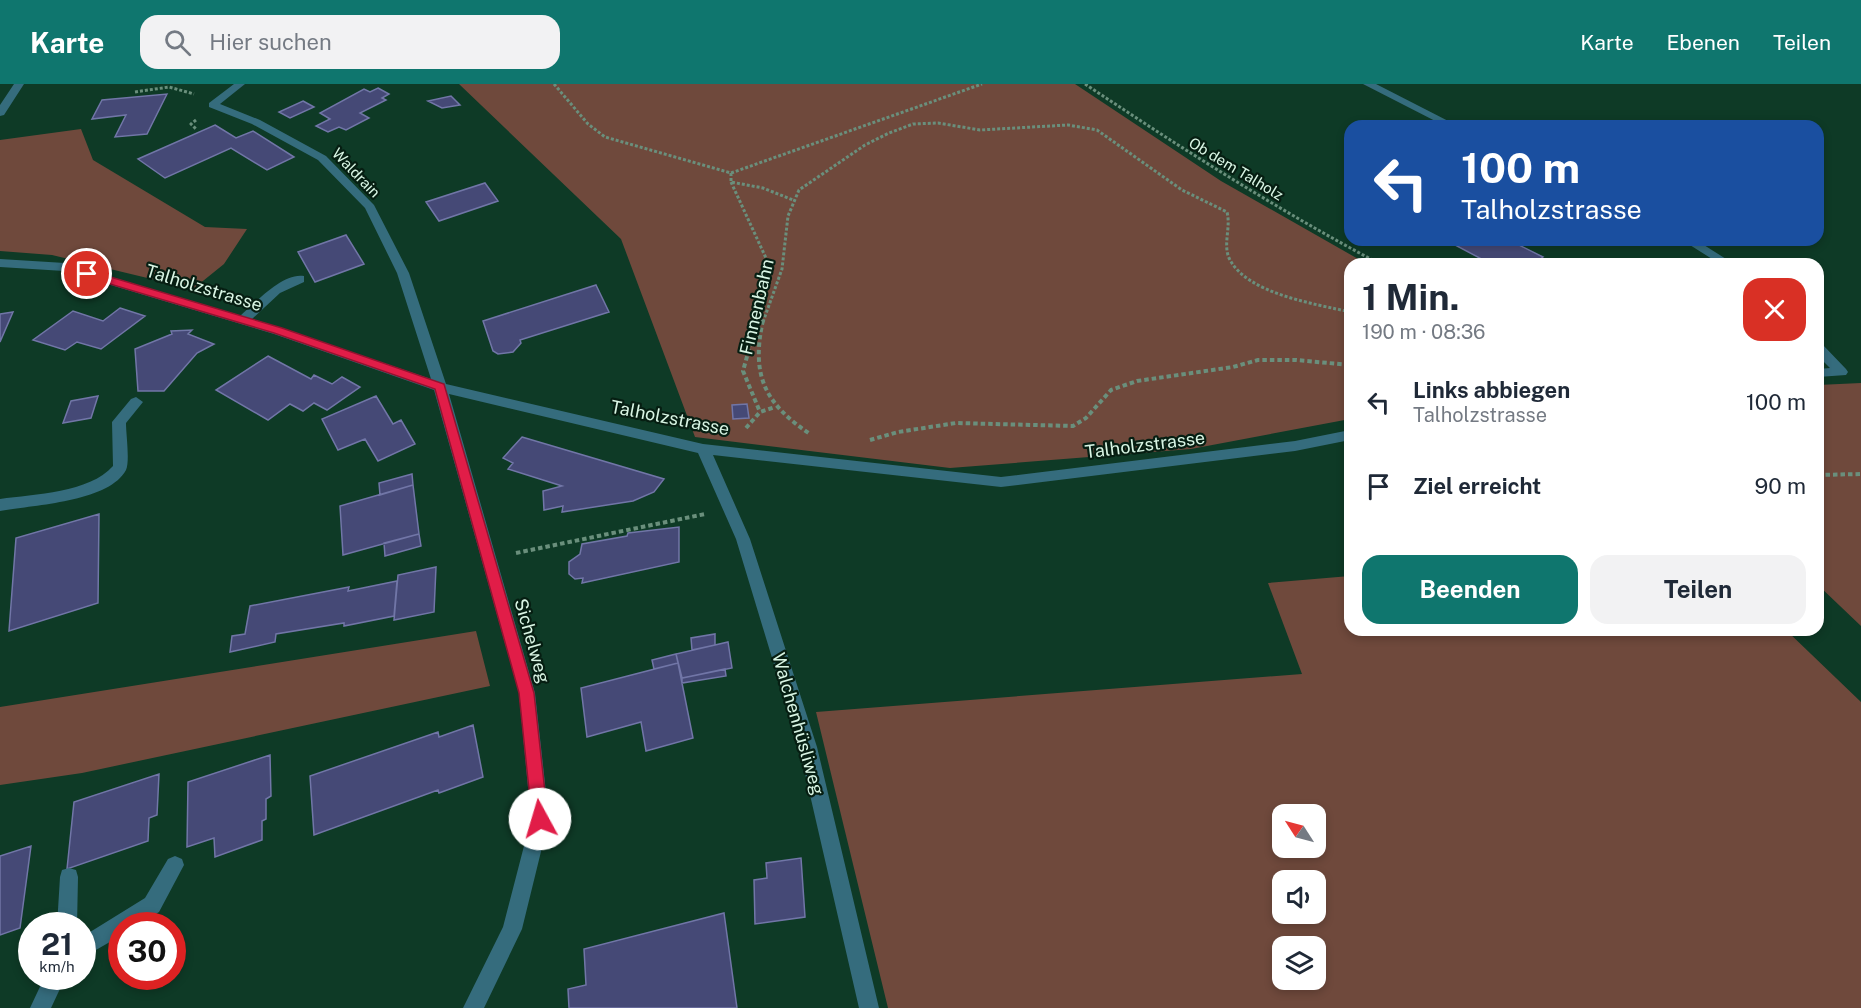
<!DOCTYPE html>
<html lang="de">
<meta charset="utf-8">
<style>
:root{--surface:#fff;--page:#f2f2f3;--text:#1f2937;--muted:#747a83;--accent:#0f766e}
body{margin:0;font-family:"Public Sans",sans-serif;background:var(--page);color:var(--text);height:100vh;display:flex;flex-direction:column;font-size:22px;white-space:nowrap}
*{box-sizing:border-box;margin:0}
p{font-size:20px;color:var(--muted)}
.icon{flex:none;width:33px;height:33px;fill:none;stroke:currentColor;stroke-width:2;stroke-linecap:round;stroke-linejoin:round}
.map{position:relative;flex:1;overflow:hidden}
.sheet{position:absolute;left:1344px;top:174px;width:480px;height:378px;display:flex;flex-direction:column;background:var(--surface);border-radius:18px;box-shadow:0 3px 9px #0003}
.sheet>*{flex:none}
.banner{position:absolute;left:1344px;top:36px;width:480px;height:126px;border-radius:18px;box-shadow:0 3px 9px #0003;background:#1a4fa0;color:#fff;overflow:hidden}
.needle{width:39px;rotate:306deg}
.tools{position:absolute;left:1272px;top:720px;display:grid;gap:12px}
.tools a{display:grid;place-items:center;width:54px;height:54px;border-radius:12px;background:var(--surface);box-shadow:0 3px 9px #0003;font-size:30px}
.speed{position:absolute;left:18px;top:828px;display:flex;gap:12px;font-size:30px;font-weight:700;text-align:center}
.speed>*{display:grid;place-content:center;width:78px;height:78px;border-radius:50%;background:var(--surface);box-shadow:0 3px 9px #0003;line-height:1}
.speed small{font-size:15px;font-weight:400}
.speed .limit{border:9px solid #d22;background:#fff;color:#111}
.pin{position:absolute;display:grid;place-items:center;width:51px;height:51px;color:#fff;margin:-26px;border:3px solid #fff;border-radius:50%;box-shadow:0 2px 6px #0007}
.me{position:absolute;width:66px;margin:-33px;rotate:354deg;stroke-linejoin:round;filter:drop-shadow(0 0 4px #0008)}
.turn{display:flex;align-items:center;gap:21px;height:126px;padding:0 18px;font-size:27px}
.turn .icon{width:78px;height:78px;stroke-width:2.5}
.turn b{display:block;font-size:42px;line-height:51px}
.round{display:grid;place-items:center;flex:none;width:63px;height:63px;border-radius:18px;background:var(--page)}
.head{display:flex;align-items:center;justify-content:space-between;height:102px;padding:0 18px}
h1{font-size:36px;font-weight:700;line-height:45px}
.cta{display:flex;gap:12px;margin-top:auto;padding:12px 18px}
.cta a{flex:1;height:69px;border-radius:18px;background:var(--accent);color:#fff;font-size:24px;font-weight:700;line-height:69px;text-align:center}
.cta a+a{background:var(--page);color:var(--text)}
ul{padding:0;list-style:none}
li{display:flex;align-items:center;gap:18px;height:84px;padding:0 18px}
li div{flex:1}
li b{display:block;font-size:22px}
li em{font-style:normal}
header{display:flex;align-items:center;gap:36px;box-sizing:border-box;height:84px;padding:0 30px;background:var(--accent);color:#fff}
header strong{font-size:28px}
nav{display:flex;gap:33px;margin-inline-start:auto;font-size:21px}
.search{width:420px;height:54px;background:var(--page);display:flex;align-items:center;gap:15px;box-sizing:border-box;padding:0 21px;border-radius:18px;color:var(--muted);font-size:22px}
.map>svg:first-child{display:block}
.green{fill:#6f493c;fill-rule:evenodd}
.building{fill:#454976;stroke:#7176a7;stroke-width:1.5}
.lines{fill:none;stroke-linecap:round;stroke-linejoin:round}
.path-far1{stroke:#6a8f7c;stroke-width:3;stroke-dasharray:3 2;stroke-linecap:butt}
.path{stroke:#6a8f7c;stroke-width:4;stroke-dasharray:4.5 3;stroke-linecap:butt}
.minor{fill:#356c7d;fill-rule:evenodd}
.route{fill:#e11d48;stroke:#92132f;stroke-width:1.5}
.labels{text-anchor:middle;stroke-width:4.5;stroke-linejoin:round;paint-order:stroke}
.far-street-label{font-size:15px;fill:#d9f5e4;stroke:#061e12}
.street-label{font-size:18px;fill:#d9f5e4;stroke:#061e12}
</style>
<header>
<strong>Karte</strong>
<div class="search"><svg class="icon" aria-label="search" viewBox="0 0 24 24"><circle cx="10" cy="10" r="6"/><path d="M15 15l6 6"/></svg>Hier suchen</div>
<nav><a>Karte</a><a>Ebenen</a><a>Teilen</a></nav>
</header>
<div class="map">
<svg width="1861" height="924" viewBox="0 0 1861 924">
<rect width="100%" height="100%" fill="#0e3a26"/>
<path class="green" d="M 459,0 L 1075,0 L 1221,97 L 1367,180 L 1350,180 L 1350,335 L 1191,365 L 950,384 L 695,353 L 621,155 Z
M 81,45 L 93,76 L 205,143 L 247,145 L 224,180 L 193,205 L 52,171 L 0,167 L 0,56 Z
M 1861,299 L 1861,542 L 1818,501 L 1818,301 Z
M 1350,492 L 1350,546 L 1786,546 L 1861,618 L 1861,924 L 888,924 L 816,628 L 1302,590 L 1268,499 ZM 1316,730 L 1316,764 L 1282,764 L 1282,730 ZM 1316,796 L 1316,830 L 1282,830 L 1282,796 ZM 1316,862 L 1316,896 L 1282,896 L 1282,862 Z
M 476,547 L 490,602 L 82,689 L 0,701 L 0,623 Z"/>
<path class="building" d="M 378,4 L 389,10 L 382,14 L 386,16 L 360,29 L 369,34 L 346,46 L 339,43 L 328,48 L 316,42 L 330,35 L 320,29 L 364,5 L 370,8 Z
M 167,10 L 147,50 L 115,53 L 126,31 L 92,35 L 102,16 Z
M 451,12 L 460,21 L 442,24 L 428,17 Z
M 303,17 L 314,23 L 290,34 L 279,28 Z
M 215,41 L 236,54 L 253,47 L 294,73 L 267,86 L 231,64 L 165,94 L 138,75 Z
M 485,99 L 498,117 L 439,137 L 426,118 Z
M 346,151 L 364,180 L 315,198 L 298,168 Z
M 1463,156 L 1509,156 L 1543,173 L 1534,180 L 1491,180 L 1455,161 Z
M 596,201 L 609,228 L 520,256 L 521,259 L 513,268 L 498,270 L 493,267 L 483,237 Z
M 120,224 L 145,232 L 101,265 L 77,258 L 65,266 L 33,256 L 73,227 L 103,237 Z
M 13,228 L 0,258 L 0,230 Z
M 192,246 L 188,250 L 214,260 L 197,269 L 164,307 L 138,307 L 135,265 L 172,250 L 171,247 Z
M 268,272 L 311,295 L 314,291 L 332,300 L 342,293 L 360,303 L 327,326 L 314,319 L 303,327 L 290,320 L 268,336 L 216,306 Z
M 98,312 L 91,334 L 63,339 L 71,317 Z
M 376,312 L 393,340 L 401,336 L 415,360 L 378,377 L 365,355 L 338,366 L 322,335 Z
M 747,320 L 749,334 L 733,335 L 732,321 Z
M 522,353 L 664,395 L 654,408 L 633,417 L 562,428 L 563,422 L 544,426 L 543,407 L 562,402 L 508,385 L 513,379 L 503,374 Z
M 412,390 L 413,401 L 380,411 L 379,399 Z
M 413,401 L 419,450 L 343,471 L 340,422 Z
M 99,430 L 98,519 L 9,547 L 16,454 Z
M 679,443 L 679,478 L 582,499 L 583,494 L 575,495 L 569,490 L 569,478 L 580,470 L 582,460 L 627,452 L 628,449 Z
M 419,450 L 421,462 L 385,472 L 384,459 Z
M 436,483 L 434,528 L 394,536 L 398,491 Z
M 397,497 L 394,532 L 344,542 L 344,539 L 276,550 L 275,558 L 230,568 L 232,552 L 245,550 L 250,522 L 349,503 L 348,507 Z
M 715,550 L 715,561 L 692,566 L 691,554 Z
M 728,558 L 732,584 L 682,594 L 676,570 Z
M 676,570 L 678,579 L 654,585 L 652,576 Z
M 678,579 L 693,654 L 646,667 L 641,638 L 587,653 L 581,604 Z
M 725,585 L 726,592 L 682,599 L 682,594 Z
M 473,641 L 483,693 L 439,709 L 438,706 L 314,751 L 310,692 L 438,648 L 439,653 Z
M 270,671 L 271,712 L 266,715 L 266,735 L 262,737 L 262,756 L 215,773 L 214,754 L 187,763 L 188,698 Z
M 159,690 L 157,731 L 149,734 L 148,757 L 67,785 L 74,718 Z
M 31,762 L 20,844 L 0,851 L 0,772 Z
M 801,774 L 805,833 L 755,840 L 754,796 L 767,794 L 766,779 Z
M 724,829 L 737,924 L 569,924 L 568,905 L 586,901 L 584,865 Z"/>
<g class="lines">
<path class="path-far1" d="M 554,0 L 588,40 L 605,53 L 731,89 L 982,0
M 1085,0 C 1181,64 1278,126 1380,180
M 135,8 L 169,3 L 194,10
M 196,36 L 191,40 L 197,46
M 731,89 L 731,98 L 763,104 L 793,116
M 731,98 L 771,185 L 756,238
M 763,238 L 782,185 L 788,132 L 799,106 L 865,61 L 889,49 L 913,40 L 938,39 L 980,46 L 1068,41 L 1097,46 L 1182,106 L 1227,128 C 1231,143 1223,160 1229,174 C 1246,210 1316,220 1350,228"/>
<path class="path" d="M 757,236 L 743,287 L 760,328
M 763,236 C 751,291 764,319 810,350
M 746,344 L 760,328 L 775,323
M 870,356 L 898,348 L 956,339 L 1073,342 L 1086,334 L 1111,306 L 1137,297 L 1233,283 L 1258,276 L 1296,276 L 1350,281
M 1818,391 L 1861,390
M 516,469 L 705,430"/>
<path class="minor" d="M 14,0 L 24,0 L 4,31 L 0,32 L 0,21 Z
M 234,0 L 245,0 L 220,20 L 260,36 L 326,72 L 374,121 L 409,189 L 446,300 L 703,360 L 1001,393 L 1295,357 L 1350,346 L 1350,356 L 1295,367 L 1001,403 L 713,371 L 750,455 L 817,663 L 879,924 L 859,924 L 799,663 L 736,455 L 698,369 L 449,310 L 535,609 L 549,735 L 522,845 L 484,924 L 463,924 L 503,843 L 531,735 L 519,609 L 434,306 L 274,250 L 64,187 L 0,183 L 0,175 L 65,179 L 240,232 C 255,219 283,188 304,192 L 304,198 L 280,209 L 252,235 L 431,295 L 397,189 L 365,124 L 318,76 L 252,40 L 209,23 L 209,19 Z
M 1363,0 L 1376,0 L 1458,42 L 1445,42 Z
M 1682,156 L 1696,156 L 1734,180 L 1720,180 Z
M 1818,260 L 1823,261 L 1846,285 L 1848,288 L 1846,291 L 1818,293 L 1818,285 L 1830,284 L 1818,272 Z
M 136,313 L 143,318 L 126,339 C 126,350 130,377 126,386 C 109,418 33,421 0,427 L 0,415 C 35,410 89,409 113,382 L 112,338 L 131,315 Z
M 175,772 L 182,775 L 184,781 L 159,828 L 136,842 L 122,842 L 122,851 L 82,874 L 82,853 L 145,814 L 168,775 Z
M 69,784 L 76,786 L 78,793 L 77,842 L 57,842 L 60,793 L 62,786 Z
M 45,892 L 66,892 L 51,924 L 30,924 Z"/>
</g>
<path class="route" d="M 87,186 L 282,244 L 444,300 L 534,609 L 548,735 L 546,740 L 540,742 L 534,740 L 532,735 L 519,609 L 435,305 L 274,249 L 83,192 L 83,187 Z"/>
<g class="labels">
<g class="far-street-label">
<text transform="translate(1236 85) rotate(31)" y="5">Ob dem Talholz</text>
<text transform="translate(356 89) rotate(46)" y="5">Waldrain</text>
</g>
<g class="street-label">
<text transform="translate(204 204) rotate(17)" y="6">Talholzstrasse</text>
<text transform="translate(757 223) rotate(-77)" y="6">Finnenbahn</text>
<text transform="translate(670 334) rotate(11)" y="6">Talholzstrasse</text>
<text transform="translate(1145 361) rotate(-7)" y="6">Talholzstrasse</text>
<text transform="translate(532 557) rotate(74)" y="6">Sichelweg</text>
<text transform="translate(798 640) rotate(74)" y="6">Walchenhüsliweg</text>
</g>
</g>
</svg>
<div class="tools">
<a><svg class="needle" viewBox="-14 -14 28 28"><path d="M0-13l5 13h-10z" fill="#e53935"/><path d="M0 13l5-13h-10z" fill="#747a83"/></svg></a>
<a><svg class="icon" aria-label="sound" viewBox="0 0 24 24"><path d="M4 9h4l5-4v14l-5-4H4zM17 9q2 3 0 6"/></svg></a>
<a><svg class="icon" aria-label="layers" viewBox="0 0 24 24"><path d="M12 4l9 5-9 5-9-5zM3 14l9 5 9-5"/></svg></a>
</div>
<div class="speed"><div>21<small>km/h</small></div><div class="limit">30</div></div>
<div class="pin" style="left:87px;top:190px;background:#d93025"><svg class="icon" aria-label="arrive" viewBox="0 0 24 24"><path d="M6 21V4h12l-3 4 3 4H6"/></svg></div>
<svg class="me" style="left:540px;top:735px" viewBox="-20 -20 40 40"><circle r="19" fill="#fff"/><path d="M0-13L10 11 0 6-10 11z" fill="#e11d48"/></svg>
<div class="banner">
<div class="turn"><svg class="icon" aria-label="left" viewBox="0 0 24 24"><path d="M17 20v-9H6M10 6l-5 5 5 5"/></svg><div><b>100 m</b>Talholzstrasse</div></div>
</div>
<section class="sheet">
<div class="head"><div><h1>1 Min.</h1><p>190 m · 08:36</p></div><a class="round" style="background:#d93025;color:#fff"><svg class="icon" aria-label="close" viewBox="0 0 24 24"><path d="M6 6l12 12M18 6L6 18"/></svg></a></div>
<ul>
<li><svg class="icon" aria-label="left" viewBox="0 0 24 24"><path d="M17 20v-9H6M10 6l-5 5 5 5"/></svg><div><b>Links abbiegen</b><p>Talholzstrasse</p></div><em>100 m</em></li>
<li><svg class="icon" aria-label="arrive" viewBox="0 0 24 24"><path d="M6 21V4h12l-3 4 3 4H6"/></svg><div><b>Ziel erreicht</b></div><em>90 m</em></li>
</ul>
<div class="cta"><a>Beenden</a><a>Teilen</a></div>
</section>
</div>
